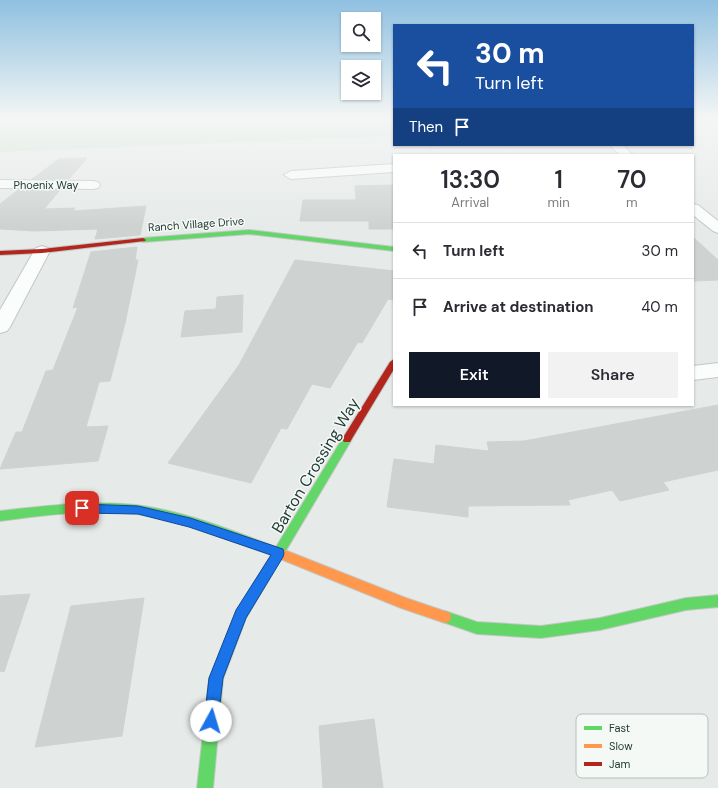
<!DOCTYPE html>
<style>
:root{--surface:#fff;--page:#f2f2f3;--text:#2b2b33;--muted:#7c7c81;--line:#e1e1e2;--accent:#111827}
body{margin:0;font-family:"DM Sans",sans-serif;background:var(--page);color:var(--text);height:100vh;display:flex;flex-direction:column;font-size:15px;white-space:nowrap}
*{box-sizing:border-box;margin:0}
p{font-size:13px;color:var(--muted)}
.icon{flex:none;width:22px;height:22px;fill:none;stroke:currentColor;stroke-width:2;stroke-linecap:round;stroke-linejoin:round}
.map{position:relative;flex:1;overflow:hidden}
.side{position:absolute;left:393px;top:154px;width:301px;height:252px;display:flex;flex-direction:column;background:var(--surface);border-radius:0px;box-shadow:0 1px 3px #0004}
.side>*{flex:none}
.top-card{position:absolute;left:393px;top:24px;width:301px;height:122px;border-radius:0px;box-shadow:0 1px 3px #0004;background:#1a4fa0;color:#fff;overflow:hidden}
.fabs{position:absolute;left:341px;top:12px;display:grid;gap:8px}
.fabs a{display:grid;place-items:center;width:40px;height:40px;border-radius:0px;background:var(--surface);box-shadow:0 1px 3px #0004;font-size:20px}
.pin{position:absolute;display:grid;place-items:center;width:34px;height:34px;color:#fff;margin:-17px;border-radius:8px;box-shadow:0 2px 6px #0006}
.me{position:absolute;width:44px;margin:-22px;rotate:6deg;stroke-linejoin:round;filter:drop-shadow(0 0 3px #0008)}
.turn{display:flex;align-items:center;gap:14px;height:84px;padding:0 16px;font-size:18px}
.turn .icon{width:52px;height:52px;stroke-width:2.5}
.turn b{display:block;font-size:28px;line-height:34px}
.then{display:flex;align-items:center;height:38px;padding:0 16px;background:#0003;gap:8px;font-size:15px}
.eta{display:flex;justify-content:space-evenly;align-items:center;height:68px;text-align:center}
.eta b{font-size:24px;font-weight:600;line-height:28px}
.button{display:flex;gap:8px;margin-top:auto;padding:8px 16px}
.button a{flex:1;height:46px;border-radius:0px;background:var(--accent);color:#fff;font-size:16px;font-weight:600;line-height:46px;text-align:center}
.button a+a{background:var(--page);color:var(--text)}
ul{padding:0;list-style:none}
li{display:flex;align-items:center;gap:12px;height:56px;padding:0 16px;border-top:1px solid var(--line)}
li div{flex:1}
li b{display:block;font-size:15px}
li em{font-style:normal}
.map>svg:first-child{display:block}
.green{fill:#d1e2d4}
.building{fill:#ced3d1;stroke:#ced3d1}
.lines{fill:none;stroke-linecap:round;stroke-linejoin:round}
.street-casing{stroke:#c3c7c5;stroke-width:2}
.fast-casing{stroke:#c2c8c5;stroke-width:2}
.slow-casing{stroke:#c2c8c5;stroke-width:2}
.jam-casing{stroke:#c2c8c5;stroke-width:2}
.path{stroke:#c2cac6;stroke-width:1.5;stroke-dasharray:1 1.5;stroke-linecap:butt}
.street{fill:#fbfcfc;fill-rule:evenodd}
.fast{fill:#63d668;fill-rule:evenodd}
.slow{fill:#ff974d;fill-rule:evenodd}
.jam{fill:#b3261e;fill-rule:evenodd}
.route{fill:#1a73e8;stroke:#114b97}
.labels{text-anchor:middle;stroke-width:3;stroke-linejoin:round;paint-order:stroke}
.far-street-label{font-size:11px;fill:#253c34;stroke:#f4f9f6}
.near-street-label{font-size:16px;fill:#253c34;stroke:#f4f9f6}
.key{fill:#f4f9f6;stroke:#b6c0bc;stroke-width:1}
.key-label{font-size:11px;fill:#253c34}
</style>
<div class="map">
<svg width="718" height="788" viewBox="0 0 718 788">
<rect width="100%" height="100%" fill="#e6eae8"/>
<path class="green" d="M 0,117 L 394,117 L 394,136 L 0,152 Z"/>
<path class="building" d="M 87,158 L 69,179 L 32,179 L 59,159 Z
M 394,185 L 394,229 L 369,229 L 369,221 L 300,221 L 303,200 L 356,200 L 355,186 Z
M 18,190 L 60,190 L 44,209 L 75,208 L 73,211 L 146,206 L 140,235 L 95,239 L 98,229 L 34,231 L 0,229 L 0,204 Z
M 693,237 L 718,260 L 718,280 L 693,281 Z
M 137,247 L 135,260 L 138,260 L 125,323 L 110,381 L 99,382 L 86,427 L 108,426 L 98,461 L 0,469 L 16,432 L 22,432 L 46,371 L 53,370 L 78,307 L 73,308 L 91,252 Z
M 295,260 L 394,271 L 394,300 L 388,299 L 362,343 L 358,342 L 330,388 L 312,384 L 287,429 L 281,428 L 251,483 L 168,463 L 239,365 Z
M 243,295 L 242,332 L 181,337 L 185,311 L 216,309 L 217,297 Z
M 718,405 L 718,470 L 663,482 L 669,490 L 620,501 L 612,490 L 568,500 L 570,505 L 468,506 L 468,517 L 387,507 L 394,459 L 434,464 L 436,445 L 489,451 L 487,442 L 524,441 Z
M 30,594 L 4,672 L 0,671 L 0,596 Z
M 144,598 L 122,736 L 35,747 L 71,606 Z
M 374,719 L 383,788 L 323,788 L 319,726 Z"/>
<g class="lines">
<g class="street-casing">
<path id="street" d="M 610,145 L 623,145 L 633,155 L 620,155 Z
M 394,164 L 394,172 L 291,179 L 284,175 L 291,171 Z
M 0,180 L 93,181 L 98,182 L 100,185 L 98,188 L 93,189 L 0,188 Z
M 693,204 L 698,205 L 718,221 L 718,233 L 713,231 L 693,215 Z
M 42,246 L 48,248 L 50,251 L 10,327 L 7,331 L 0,333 L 0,310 L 34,251 L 36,248 Z
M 718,363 L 718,377 L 693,380 L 693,366 Z"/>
</g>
<g class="fast-casing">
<path id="fast" d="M 249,230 L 394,247 L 394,251 L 249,234 L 143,242 L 140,240 L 143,238 Z
M 347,435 L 350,436 L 352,439 L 246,618 L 223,679 L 213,788 L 197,788 L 209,679 L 237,611 L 271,555 C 227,539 183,520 137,514 C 91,509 45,515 0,521 L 0,511 C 45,506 91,500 136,505 C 185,511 230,530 276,547 L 344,436 Z
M 718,595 L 718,607 L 686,610 L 600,630 L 541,638 L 477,634 L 440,621 L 439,617 L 440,613 L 445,611 L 477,622 L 541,626 L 600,618 L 686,598 Z"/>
</g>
<g class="slow-casing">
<path id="slow" d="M 277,547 L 406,598 L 450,613 L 451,617 L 450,621 L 445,623 L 401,608 L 273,556 L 271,552 L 273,548 Z"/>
</g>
<g class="jam-casing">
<path id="jam" d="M 143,238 L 146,240 L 145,241 L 42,253 L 0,255 L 0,251 L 42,249 Z
M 394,359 L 394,369 L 350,442 L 344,442 L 342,439 L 344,436 L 390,362 Z"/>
</g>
<path class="path" d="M 428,145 L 434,155"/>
<use href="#street" class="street"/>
<use href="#fast" class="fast"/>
<use href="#slow" class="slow"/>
<use href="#jam" class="jam"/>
</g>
<linearGradient id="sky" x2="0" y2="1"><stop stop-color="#8fc0e0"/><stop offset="0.52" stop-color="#f4f6f5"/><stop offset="1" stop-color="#f4f6f5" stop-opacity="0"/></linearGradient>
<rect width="718" height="227" fill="url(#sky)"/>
<path class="route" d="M 82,504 L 138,506 L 190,518 L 283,549 L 284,553 L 283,557 L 246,618 L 223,678 L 218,721 L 216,726 L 211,728 L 206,726 L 204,721 L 209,678 L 236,610 L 271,555 L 189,527 L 138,514 L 82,513 L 78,511 L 77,508 L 78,505 Z"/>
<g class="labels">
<g class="far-street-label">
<text x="46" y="189">Phoenix Way</text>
<text transform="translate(196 224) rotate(-4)" y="4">Ranch Village Drive</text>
</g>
<g class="near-street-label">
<text transform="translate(315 465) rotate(-59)" y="6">Barton Crossing Way</text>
</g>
</g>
<rect x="576" y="714" width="132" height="64" rx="6" class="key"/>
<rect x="584" y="726" width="18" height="4" fill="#63d668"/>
<rect x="584" y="744" width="18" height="4" fill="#ff974d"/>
<rect x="584" y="762" width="18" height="4" fill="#b3261e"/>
<g class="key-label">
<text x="609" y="732">Fast</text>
<text x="609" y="750">Slow</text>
<text x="609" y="768">Jam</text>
</g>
</svg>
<div class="fabs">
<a><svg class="icon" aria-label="search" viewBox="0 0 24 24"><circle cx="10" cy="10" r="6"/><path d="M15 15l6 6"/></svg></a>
<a><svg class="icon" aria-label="layers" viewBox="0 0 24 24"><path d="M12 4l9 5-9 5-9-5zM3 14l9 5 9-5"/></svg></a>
</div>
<div class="pin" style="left:82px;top:508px;background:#d93025"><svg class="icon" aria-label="arrive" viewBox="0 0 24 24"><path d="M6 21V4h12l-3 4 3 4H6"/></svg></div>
<svg class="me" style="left:211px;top:721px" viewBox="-20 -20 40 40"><circle r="19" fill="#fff"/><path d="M0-13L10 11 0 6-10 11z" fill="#1a73e8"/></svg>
<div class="top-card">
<div class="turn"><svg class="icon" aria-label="left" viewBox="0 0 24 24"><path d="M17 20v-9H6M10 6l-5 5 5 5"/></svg><div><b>30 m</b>Turn left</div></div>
<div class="then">Then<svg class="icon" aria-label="arrive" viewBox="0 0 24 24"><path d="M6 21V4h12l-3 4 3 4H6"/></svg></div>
</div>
<section class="side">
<div class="eta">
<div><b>13:30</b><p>Arrival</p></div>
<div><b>1</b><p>min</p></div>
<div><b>70</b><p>m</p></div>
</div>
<ul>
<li><svg class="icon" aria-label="left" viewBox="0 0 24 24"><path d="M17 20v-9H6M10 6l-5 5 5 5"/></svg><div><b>Turn left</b></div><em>30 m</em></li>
<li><svg class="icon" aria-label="arrive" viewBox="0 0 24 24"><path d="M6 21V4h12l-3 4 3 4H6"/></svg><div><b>Arrive at destination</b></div><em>40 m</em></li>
</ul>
<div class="button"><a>Exit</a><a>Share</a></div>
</section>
</div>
